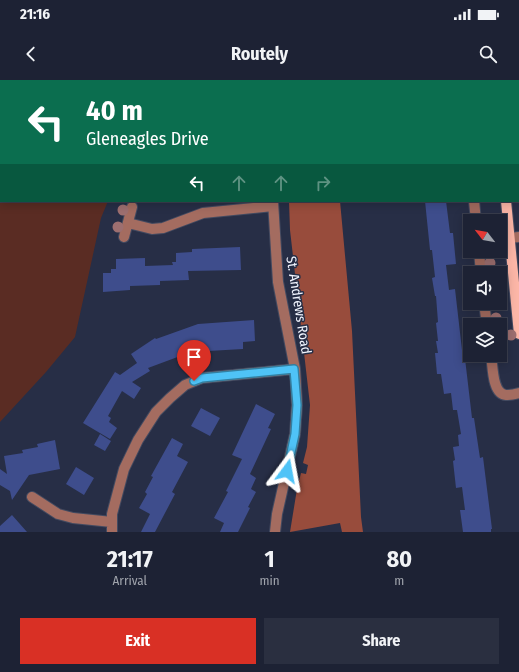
<!DOCTYPE html>
<style>
:root{--surface:#1d2234;--page:#2a2f40;--text:#f1f3f6;--muted:#a0a4ac;--line:#3b3f4f;--accent:#d93025}
body{margin:0;font-family:"Fira Sans Condensed",sans-serif;background:var(--page);color:var(--text);height:100vh;display:flex;flex-direction:column;font-size:15px;white-space:nowrap}
*{box-sizing:border-box;margin:0}
p{font-size:13px;color:var(--muted)}
.icon{flex:none;width:22px;height:22px;fill:none;stroke:currentColor;stroke-width:2;stroke-linecap:round;stroke-linejoin:round}
.map{position:relative;height:452px;overflow:hidden}
.panel{display:flex;flex-direction:column;background:var(--surface);flex:1}
.panel>*{flex:none}
.hud{position:absolute;left:0px;top:0px;width:519px;height:122px;box-shadow:0 2px 10px #0003,0 0 0 1px var(--line);background:#0b6e4f;color:#fff;overflow:hidden}
.needle{width:26px;rotate:301deg}
.buttons{position:absolute;left:463px;top:134px;display:grid;gap:8px}
.buttons a{display:grid;place-items:center;width:44px;height:44px;border-radius:0px;background:var(--surface);box-shadow:0 2px 10px #0003,0 0 0 1px var(--line);font-size:20px}
.pin{position:absolute;display:grid;place-items:center;width:34px;height:34px;color:#fff;margin:-41px -17px;border-radius:50% 50% 50% 0;rotate:-45deg;box-shadow:0 0 4px #0007}
.pin .icon{rotate:45deg}
.me{position:absolute;width:44px;margin:-22px;rotate:13deg;stroke-linejoin:round;filter:drop-shadow(0 0 3px #0008)}
.turn{display:flex;align-items:center;gap:14px;height:84px;padding:0 20px;font-size:18px}
.turn .icon{width:52px;height:52px;stroke-width:2.5}
.turn b{display:block;font-size:28px;line-height:34px}
.lanes{display:flex;align-items:center;height:38px;padding:0 20px;background:#0003;justify-content:center;gap:20px;direction:ltr}
.lanes .off{opacity:.35}
.eta{display:flex;justify-content:space-evenly;align-items:center;height:68px;text-align:center}
.eta b{font-size:24px;font-weight:700;line-height:28px}
.primary-button{display:flex;gap:8px;margin-top:auto;padding:8px 20px}
.primary-button a{flex:1;height:46px;border-radius:0px;background:var(--accent);color:#fff;font-size:16px;font-weight:700;line-height:46px;text-align:center}
.primary-button a+a{background:var(--page);color:var(--text)}
.status{display:flex;justify-content:space-between;align-items:center;height:28px;padding:0 20px;background:var(--surface);direction:ltr}
.status svg{height:11px;fill:currentColor}
header{display:flex;justify-content:space-between;align-items:center;height:52px;padding:0 20px;background:var(--surface);font-size:18px;font-weight:700}
.map>svg:first-child{display:block}
.green{fill:#5a2c23}
.forest{fill:#984c3c}
.building{fill:#3e4d8c}
.lines{fill:none;stroke-linecap:round;stroke-linejoin:round}
.minor-casing{stroke:#434a60;stroke-width:12}
.major-casing{stroke:#434a60;stroke-width:12}
.minor{stroke:#a46c60;stroke-width:10}
.major{stroke:#fcb6a7;stroke-width:10}
.tree{fill:#9d6f70}
.route-casing{stroke:#337fa1;stroke-width:10}
.route{stroke:#4fc3f7;stroke-width:7}
.labels{text-anchor:middle;stroke-width:3;stroke-linejoin:round;paint-order:stroke}
.street-label{font-size:14px;fill:#f1f4fe;stroke:#272e46}
</style>
<div class="status"><b>21:16</b><svg viewBox="0 0 49 12"><path d="M0 12V9h3v3zM5 12V6h3v6zM10 12V3h3v9zM15 12V0h3v12zM26 1h20v11H26zM47 4h2v5h-2z"/></svg></div>
<header><svg class="icon" aria-label="back" viewBox="0 0 24 24"><path d="M15 5l-7 7 7 7"/></svg>Routely<svg class="icon" aria-label="search" viewBox="0 0 24 24"><circle cx="10" cy="10" r="6"/><path d="M15 15l6 6"/></svg></header>
<div class="map">
<svg width="519" height="452" viewBox="0 0 519 452">
<rect width="100%" height="100%" fill="#272e46"/>
<path class="green" d="M 0,0 L 161,0 L 1,1 L 1,121 L 108,121 L 101,138 L 75,257 L 46,292 L 0,342 Z"/>
<path class="forest" d="M 289,121 L 340,121 L 352,251 L 361,437 L 363,452 L 342,452 L 340,443 L 290,452 L 297,409 L 301,393 L 306,394 L 308,385 L 303,383 L 307,367 L 310,325 L 290,150 Z"/>
<path class="building" d="M 425,121 L 446,121 L 450,153 L 453,153 L 456,184 L 446,185 L 449,210 L 455,209 L 462,270 L 464,270 L 472,338 L 474,338 L 480,378 L 483,377 L 492,449 L 491,449 L 491,452 L 463,452 L 460,430 L 465,430 L 462,407 L 456,408 L 453,381 L 455,380 L 453,367 L 459,366 L 458,355 L 461,354 L 457,330 L 453,330 L 451,313 L 444,314 L 441,294 L 437,294 L 435,273 L 438,273 L 436,261 L 438,261 L 436,243 L 438,242 L 436,216 L 435,216 L 432,198 L 435,197 L 432,170 L 430,170 Z
M 240,167 L 241,190 L 188,191 L 189,200 L 160,201 L 160,205 L 130,206 L 130,210 L 103,212 L 103,193 L 111,193 L 111,189 L 116,189 L 116,179 L 145,178 L 145,186 L 173,185 L 172,182 L 176,182 L 176,173 L 192,172 L 192,169 Z
M 254,240 L 255,261 L 243,262 L 243,269 L 191,272 L 148,288 L 150,291 L 132,302 L 141,308 L 134,319 L 122,311 L 108,336 L 111,338 L 109,342 L 117,348 L 110,359 L 83,343 L 115,292 L 120,295 L 137,283 L 131,274 L 155,258 L 156,259 L 198,244 Z
M 256,324 L 275,334 L 268,348 L 271,349 L 250,394 L 256,398 L 251,409 L 256,412 L 248,427 L 250,428 L 238,452 L 220,452 L 224,443 L 214,438 L 228,412 L 226,411 L 242,379 L 232,375 Z
M 201,328 L 220,338 L 210,356 L 191,346 Z
M 100,354 L 111,361 L 105,371 L 94,365 Z
M 172,358 L 183,364 L 177,376 L 188,382 L 172,412 L 175,414 L 155,452 L 141,452 L 150,434 L 139,428 L 147,414 L 145,412 L 153,397 L 151,396 Z
M 55,360 L 60,389 L 29,395 L 12,420 L 10,411 L 0,405 L 0,389 L 7,394 L 4,376 L 23,373 L 22,370 L 38,367 L 37,364 Z
M 76,387 L 94,398 L 84,415 L 66,404 Z
M 12,435 L 27,452 L 0,452 L 0,446 Z"/>
<g class="lines">
<g class="minor-casing">
<path id="minor" d="M 465,0 L 465,1
M 277,1 L 277,0
M 273,121 L 278,202 L 295,289 L 297,325 L 295,354 L 277,434 L 275,452
M 474,121 L 476,141
M 128,143 L 152,149 L 163,148 L 203,133 L 273,126
M 124,157 L 132,127
M 509,158 L 519,157
M 479,171 L 481,193
M 484,223 L 487,245
M 491,275 C 493,286 492,314 506,315 C 510,315 515,314 519,313
M 32,417 L 58,434 L 73,438 L 112,442
M 112,452 L 112,434 L 124,389 L 138,360 L 156,332 L 170,318 L 185,305 L 202,298 L 295,289"/>
</g>
<g class="major-casing">
<path id="major" d="M 497,0 L 497,1
M 506,121 L 519,254"/>
</g>
<use href="#minor" class="minor"/>
<use href="#major" class="major"/>
</g>
<g class="tree">
<circle cx="123" cy="130" r="5.5"/>
<circle cx="118" cy="147" r="5.5"/>
<circle cx="490" cy="183" r="5.5"/>
<circle cx="496" cy="238" r="5.5"/>
<circle cx="511" cy="255" r="5.5"/>
</g>
<g class="lines">
<g class="route-casing">
<path id="route" d="M 194,301 L 202,298 L 294,289 L 297,325 L 295,354 L 287,391"/>
</g>
<use href="#route" class="route"/>
</g>
<g class="labels">
<g class="street-label">
<text transform="translate(299 225) rotate(81)" y="5">St. Andrews Road</text>
</g>
</g>
</svg>
<div class="buttons">
<a><svg class="needle" viewBox="-14 -14 28 28"><path d="M0-13l5 13h-10z" fill="#e53935"/><path d="M0 13l5-13h-10z" fill="#a0a4ac"/></svg></a>
<a><svg class="icon" aria-label="sound" viewBox="0 0 24 24"><path d="M4 9h4l5-4v14l-5-4H4zM17 9q2 3 0 6"/></svg></a>
<a><svg class="icon" aria-label="layers" viewBox="0 0 24 24"><path d="M12 4l9 5-9 5-9-5zM3 14l9 5 9-5"/></svg></a>
</div>
<div class="pin" style="left:194px;top:301px;background:#d93025"><svg class="icon" aria-label="arrive" viewBox="0 0 24 24"><path d="M6 21V4h12l-3 4 3 4H6"/></svg></div>
<svg class="me" style="left:287px;top:391px" viewBox="-20 -20 40 40"><path d="M0-17L14 15 0 8-14 15z" fill="#4fc3f7" stroke="#fff" stroke-width="4"/></svg>
<div class="hud">
<div class="turn"><svg class="icon" aria-label="left" viewBox="0 0 24 24"><path d="M17 20v-9H6M10 6l-5 5 5 5"/></svg><div><b>40 m</b>Gleneagles Drive</div></div>
<div class="lanes"><svg class="icon" aria-label="left" viewBox="0 0 24 24"><path d="M17 20v-9H6M10 6l-5 5 5 5"/></svg><svg class="icon off" aria-label="ahead" viewBox="0 0 24 24"><path d="M12 20V5M6 11l6-6 6 6"/></svg><svg class="icon off" aria-label="ahead" viewBox="0 0 24 24"><path d="M12 20V5M6 11l6-6 6 6"/></svg><svg class="icon off" aria-label="right" viewBox="0 0 24 24"><path d="M7 20v-9h11M14 6l5 5-5 5"/></svg></div>
</div>
</div>
<section class="panel">
<div class="eta">
<div><b>21:17</b><p>Arrival</p></div>
<div><b>1</b><p>min</p></div>
<div><b>80</b><p>m</p></div>
</div>
<div class="primary-button"><a>Exit</a><a>Share</a></div>
</section>
